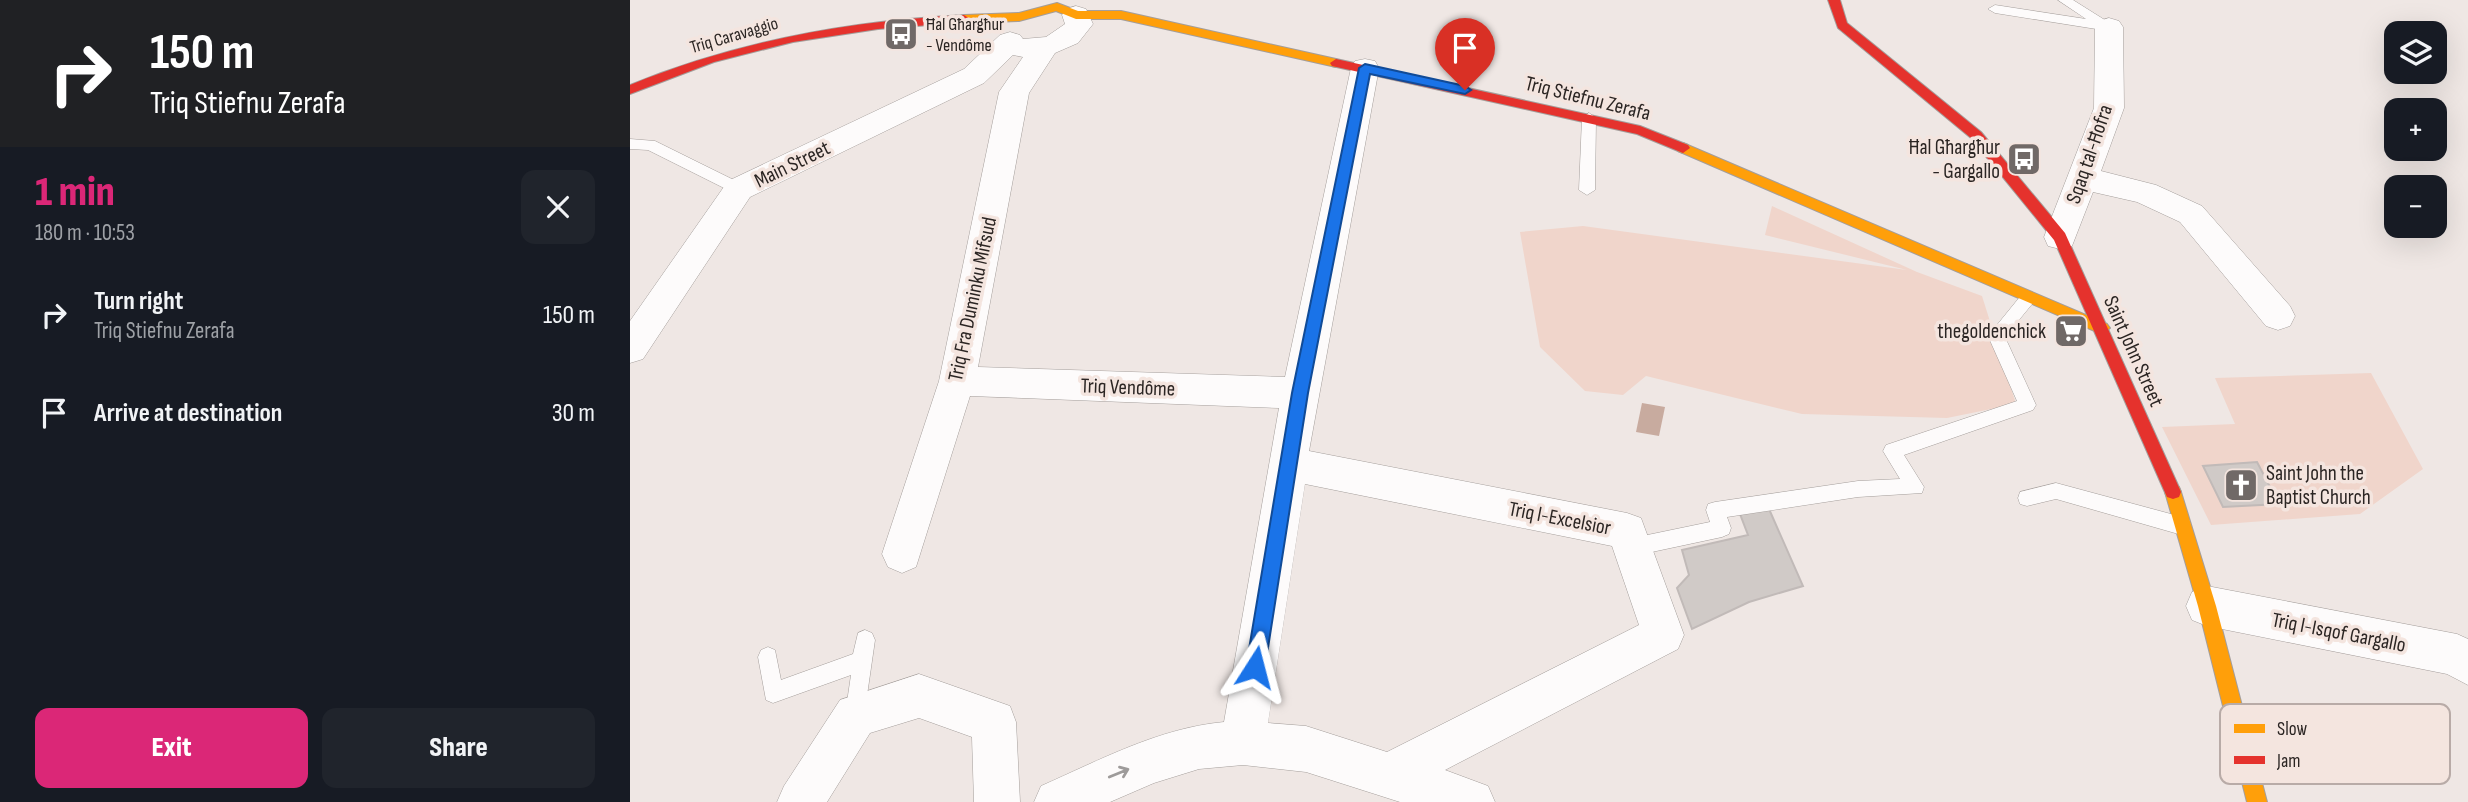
<!DOCTYPE html>
<meta charset="utf-8">
<style>
:root{--surface:#171b24;--page:#20242c;--text:#f1f3f6;--muted:#9ea1a6;--accent:#db2777}
body{margin:0;font-family:"Sofia Sans Condensed",sans-serif;background:var(--page);color:var(--text);height:100vh;display:flex;flex-direction:column;font-size:26px;white-space:nowrap}
*{box-sizing:border-box;margin:0}
p{font-size:23px;color:var(--muted)}
.icon{flex:none;width:38px;height:38px;fill:none;stroke:currentColor;stroke-width:2;stroke-linecap:round;stroke-linejoin:round}
.map{position:relative;flex:1;overflow:hidden}
.side{display:flex;flex-direction:column;background:var(--surface);width:630px}
.side>*{flex:none}
.banner{background:#202124;color:#fff;overflow:hidden}
.fabs{position:absolute;left:1754px;top:21px;display:grid;gap:14px}
.fabs a{display:grid;place-items:center;width:63px;height:63px;border-radius:14px;background:var(--surface);box-shadow:0 7px 28px #0002;font-size:35px}
.pin{position:absolute;display:grid;place-items:center;width:60px;height:60px;color:#fff;margin:-72px -30px;border-radius:50% 50% 50% 0;rotate:-45deg;box-shadow:0 0 7px #0007}
.pin .icon{rotate:45deg}
.me{position:absolute;width:77px;margin:-38px;rotate:9deg;stroke-linejoin:round;filter:drop-shadow(0 0 5px #0008)}
.turn{display:flex;align-items:center;gap:24px;height:147px;padding:0 35px;font-size:32px}
.turn .icon{width:91px;height:91px;stroke-width:2.5}
.turn b{display:block;font-size:49px;line-height:60px}
.round{display:grid;place-items:center;flex:none;width:74px;height:74px;border-radius:14px;background:var(--page)}
.head{display:flex;align-items:center;justify-content:space-between;height:119px;padding:0 35px}
h1{font-size:42px;font-weight:800;line-height:52px;color:var(--accent)}
.cta{display:flex;gap:14px;margin-top:auto;padding:14px 35px}
.cta a{flex:1;height:80px;border-radius:14px;background:var(--accent);color:#fff;font-size:28px;font-weight:800;line-height:80px;text-align:center}
.cta a+a{background:var(--page);color:var(--text)}
ul{padding:0;list-style:none}
li{display:flex;align-items:center;gap:21px;height:98px;padding:0 35px}
li div{flex:1}
li b{display:block;font-size:26px}
li em{font-style:normal}
main{display:flex;flex:1;min-height:0}
.map>svg:first-child{display:block}
.green{fill:#f0d5cb}
.water{fill:#c8ab9f}
.building{fill:#d0cac7;stroke:#c1bab8;stroke-width:2}
.lines{fill:none;stroke-linecap:round;stroke-linejoin:round}
.lane-casing{stroke:#a49e9b;stroke-width:1}
.street-casing{stroke:#a49e9b;stroke-width:1}
.slow-casing{stroke:#a49e9b;stroke-width:2}
.jam-casing{stroke:#a49e9b;stroke-width:2}
.lane{fill:#fdfbfb;fill-rule:evenodd}
.street{fill:#fdfbfb;fill-rule:evenodd}
.slow{fill:#ff9f0a;fill-rule:evenodd}
.jam{fill:#e5322d;fill-rule:evenodd}
.oneway{stroke:#9e9b9a}
.route{fill:#1a73e8;stroke:#114b97;stroke-width:2}
.labels{text-anchor:middle;stroke-width:7;stroke-linejoin:round;paint-order:stroke}
.far-poi-label{font-size:18px;fill:#2b2523;stroke:#f4e5df;text-anchor:start}
.far-street-label{font-size:18px;fill:#2b2523;stroke:#f4e5df}
.street-label{font-size:21px;fill:#2b2523;stroke:#f4e5df}
.poi-label{font-size:21px;fill:#2b2523;stroke:#f4e5df;text-anchor:end}
.key{fill:#f4e5df;stroke:#b8aba7;stroke-width:2}
.key-label{font-size:19px;fill:#2b2523}
</style>
<main>
<section class="side">
<div class="banner">
<div class="turn"><svg class="icon" aria-label="right" viewBox="0 0 24 24"><path d="M7 20v-9h11M14 6l5 5-5 5"/></svg><div><b>150 m</b>Triq Stiefnu Zerafa</div></div>
</div>
<div class="head"><div><h1>1 min</h1><p>180 m · 10:53</p></div><a class="round"><svg class="icon" aria-label="close" viewBox="0 0 24 24"><path d="M6 6l12 12M18 6L6 18"/></svg></a></div>
<ul>
<li><svg class="icon" aria-label="right" viewBox="0 0 24 24"><path d="M7 20v-9h11M14 6l5 5-5 5"/></svg><div><b>Turn right</b><p>Triq Stiefnu Zerafa</p></div><em>150 m</em></li>
<li><svg class="icon" aria-label="arrive" viewBox="0 0 24 24"><path d="M6 21V4h12l-3 4 3 4H6"/></svg><div><b>Arrive at destination</b></div><em>30 m</em></li>
</ul>
<div class="cta"><a>Exit</a><a>Share</a></div>
</section>
<div class="map">
<svg width="1838" height="802" viewBox="0 0 1838 802">
<rect width="100%" height="100%" fill="#efe7e4"/>
<path class="green" d="M 1142,206 L 1287,272 L 1352,296 L 1386,404 L 1317,418 L 1172,414 L 1016,376 L 993,395 L 955,391 L 910,347 L 890,232 L 953,226 L 1277,270 L 1135,235 Z
M 1741,373 L 1793,469 L 1730,514 L 1581,525 L 1532,427 L 1605,424 L 1585,378 Z"/>
<path class="water" d="M 1012,403 L 1035,407 L 1029,436 L 1006,432 Z"/>
<path class="building" d="M 1627,462 L 1649,504 L 1593,507 L 1573,466 Z
M 1139,509 L 1173,586 L 1119,602 L 1062,629 L 1047,588 L 1059,575 L 1052,550 L 1118,535 L 1110,514 Z"/>
<g class="lines">
<g class="lane-casing">
<path id="lane" d="M 1428,0 L 1443,0 L 1486,27 L 1479,31 L 1365,13 L 1358,9 L 1365,5 L 1456,19 Z
M 959,113 L 966,118 L 965,190 L 957,195 L 949,190 L 952,118 Z
M 0,139 L 25,141 L 114,185 L 117,189 L 109,194 L 104,193 L 18,150 L 0,149 Z
M 1399,292 L 1407,298 L 1375,337 L 1406,405 L 1403,410 L 1274,455 L 1294,487 L 1292,493 L 1228,497 L 1097,517 L 1101,528 L 1099,534 L 1092,537 L 1003,556 L 996,553 L 993,547 L 996,541 L 1003,538 L 1080,522 L 1076,510 L 1078,504 L 1085,502 L 1228,481 L 1270,479 L 1253,451 L 1256,445 L 1387,401 L 1358,336 L 1393,293 Z
M 1426,483 L 1552,517 L 1559,520 L 1561,526 L 1559,532 L 1552,535 L 1426,499 L 1397,506 L 1390,504 L 1388,498 L 1390,492 Z
M 235,630 L 242,633 L 245,640 L 233,723 L 226,727 L 219,723 L 215,716 L 221,675 L 143,703 L 136,700 L 128,657 L 131,650 L 138,647 L 145,650 L 151,680 L 223,654 L 228,633 Z"/>
</g>
<g class="street-casing">
<path id="street" d="M 446,6 L 456,9 L 463,24 L 448,43 L 425,53 L 399,93 L 348,367 L 655,377 L 721,68 L 725,61 L 735,59 L 745,61 L 749,68 L 679,451 L 997,513 L 1011,518 L 1054,635 L 1048,649 L 815,770 L 858,786 L 865,802 L 770,802 L 676,772 L 613,765 L 569,769 L 524,783 L 480,802 L 404,802 L 411,786 C 470,760 529,728 594,722 L 649,408 L 340,396 L 286,567 L 272,573 L 258,567 L 252,554 L 309,381 L 369,92 L 393,57 L 383,55 L 354,83 L 120,197 L 13,359 L 0,363 L 0,321 L 98,181 L 334,69 L 370,35 L 380,32 L 390,35 L 393,39 L 416,37 L 435,24 L 432,15 L 436,9 ZM 675,484 L 982,546 L 1009,625 L 757,752 L 676,726 L 638,723 Z
M 1479,18 L 1489,21 L 1493,27 L 1494,108 L 1471,171 L 1526,185 L 1572,206 L 1660,306 L 1665,316 L 1660,326 L 1648,330 L 1636,326 L 1550,222 L 1507,202 L 1463,192 L 1442,246 L 1430,249 L 1418,246 L 1414,237 L 1464,108 L 1465,27 L 1469,21 Z
M 1577,586 L 1827,634 L 1838,639 L 1838,685 L 1817,674 L 1577,626 L 1562,620 L 1556,606 L 1562,592 Z
M 289,674 L 380,706 L 386,722 L 390,802 L 344,802 L 342,737 L 289,718 L 240,733 L 197,802 L 147,802 L 154,786 L 210,700 Z"/>
</g>
<g class="slow-casing">
<path id="slow" d="M 427,3 L 448,11 L 491,11 L 706,59 L 712,63 L 706,67 L 491,19 L 446,19 L 426,11 L 389,21 L 334,23 L 328,19 L 334,15 L 389,13 Z
M 1053,143 L 1477,324 L 1480,328 L 1472,334 L 1467,332 L 1048,151 L 1046,148 Z
M 1543,485 L 1549,487 L 1551,492 L 1586,606 L 1637,802 L 1617,802 L 1568,606 L 1535,492 L 1537,487 Z"/>
</g>
<g class="jam-casing">
<path id="jam" d="M 1198,0 L 1210,0 L 1217,23 L 1351,132 L 1435,233 L 1551,492 L 1549,497 L 1543,499 L 1537,497 L 1424,240 L 1341,138 L 1208,28 Z
M 334,15 L 340,19 L 338,22 L 248,29 L 163,42 L 84,62 L 0,94 L 0,85 C 108,41 218,21 334,15 Z
M 706,59 L 1010,126 L 1058,145 L 1060,148 L 1053,153 L 1007,134 L 702,66 L 700,63 Z"/>
</g>
<use href="#lane" class="lane"/>
<use href="#street" class="street"/>
<use href="#slow" class="slow"/>
<use href="#jam" class="jam"/>
</g>
<defs><path id="oneway-shaft" d="M-6 0H5M1.5-3L5.5 0L1.5 3" fill="none" stroke-width="1.6" stroke-linecap="round" stroke-linejoin="round" transform="scale(1.75)"/></defs>
<use class="oneway" href="#oneway-shaft" transform="translate(489 773) rotate(-22)"/>
<path class="route" d="M 735,64 L 835,86 L 841,90 L 835,94 L 740,74 L 678,393 L 635,667 L 632,673 L 625,676 L 619,673 L 616,667 L 662,393 L 729,68 Z"/>
<defs>
<g id="bus-square" transform="scale(1.75)"><rect x="-9" y="-9" width="18" height="18" rx="4" fill="#706967" stroke="#f4e5df"/><path d="M-5-6H5V4H4V6H2V4H-2V6H-4V4H-5ZM-3.5-4V0h7V-4ZM-3.5 1.2v1.5H-2V1.2ZM2 1.2v1.5H3.5V1.2Z" fill="#fff"/></g>
<g id="supermarket-square" transform="scale(1.75)"><rect x="-9" y="-9" width="18" height="18" rx="4" fill="#706967" stroke="#f4e5df"/><path d="M-6-5.5h2.5l.6 2H6L4.5 2H-2.5L-4.4-4H-6ZM-1.5 3.2a1.3 1.3 0 1 0 .1 0ZM3 3.2a1.3 1.3 0 1 0 .1 0Z" fill="#fff"/></g>
<g id="church-square" transform="scale(1.75)"><rect x="-9" y="-9" width="18" height="18" rx="4" fill="#706967" stroke="#f4e5df"/><path d="M-1.2-6h2.4v3.5h3.3v2.4h-3.3V6h-2.4V-.1h-3.3v-2.4h3.3Z" fill="#fff"/></g>
</defs>
<g fill-rule="evenodd">
<use href="#bus-square" x="271" y="34"/>
<use href="#bus-square" x="1394" y="159"/>
<use href="#supermarket-square" x="1441" y="331"/>
<use href="#church-square" x="1611" y="485"/>
</g>
<g class="labels">
<g class="far-poi-label">
<text x="296" y="30">Ħal Għargħur<tspan x="296" dy="21">- Vendôme</tspan></text>
</g>
<g class="far-street-label">
<text transform="translate(104 35) rotate(-16)" y="6">Triq Caravaggio</text>
</g>
<g class="street-label">
<text transform="translate(958 98) rotate(14)" y="7">Triq Stiefnu Zerafa</text>
<text transform="translate(1459 154) rotate(-71)" y="7">Sqaq tal-Ħofra</text>
<text transform="translate(162 164) rotate(-26)" y="7">Main Street</text>
<text transform="translate(342 299) rotate(-78)" y="7">Triq Fra Duminku Mifsud</text>
<text transform="translate(1504 351) rotate(66)" y="7">Saint John Street</text>
<text transform="translate(498 387) rotate(2)" y="7">Triq Vendôme</text>
<text transform="translate(930 518) rotate(11)" y="7">Triq l-Excelsior</text>
<text transform="translate(1709 632) rotate(11)" y="7">Triq l-Isqof Gargallo</text>
</g>
<g class="poi-label">
<text x="1370" y="154">Ħal Għargħur<tspan x="1370" dy="24">- Gargallo</tspan></text>
<text x="1416" y="338">thegoldenchick</text>
<text x="1636" y="480" text-anchor="start">Saint John the<tspan x="1636" dy="24">Baptist Church</tspan></text>
</g>
</g>
<rect x="1590" y="704" width="230" height="80" rx="10" class="key"/>
<rect x="1604" y="724" width="31" height="9" fill="#ff9f0a"/>
<rect x="1604" y="756" width="31" height="8" fill="#e5322d"/>
<g class="key-label">
<text x="1647" y="735">Slow</text>
<text x="1647" y="767">Jam</text>
</g>
</svg>
<div class="fabs">
<a><svg class="icon" aria-label="layers" viewBox="0 0 24 24"><path d="M12 4l9 5-9 5-9-5zM3 14l9 5 9-5"/></svg></a>
<a>+</a>
<a>−</a>
</div>
<div class="pin" style="left:835px;top:90px;background:#d93025"><svg class="icon" aria-label="arrive" viewBox="0 0 24 24"><path d="M6 21V4h12l-3 4 3 4H6"/></svg></div>
<svg class="me" style="left:625px;top:667px" viewBox="-20 -20 40 40"><path d="M0-17L14 15 0 8-14 15z" fill="#1a73e8" stroke="#fff" stroke-width="4"/></svg>
</div>
</main>
